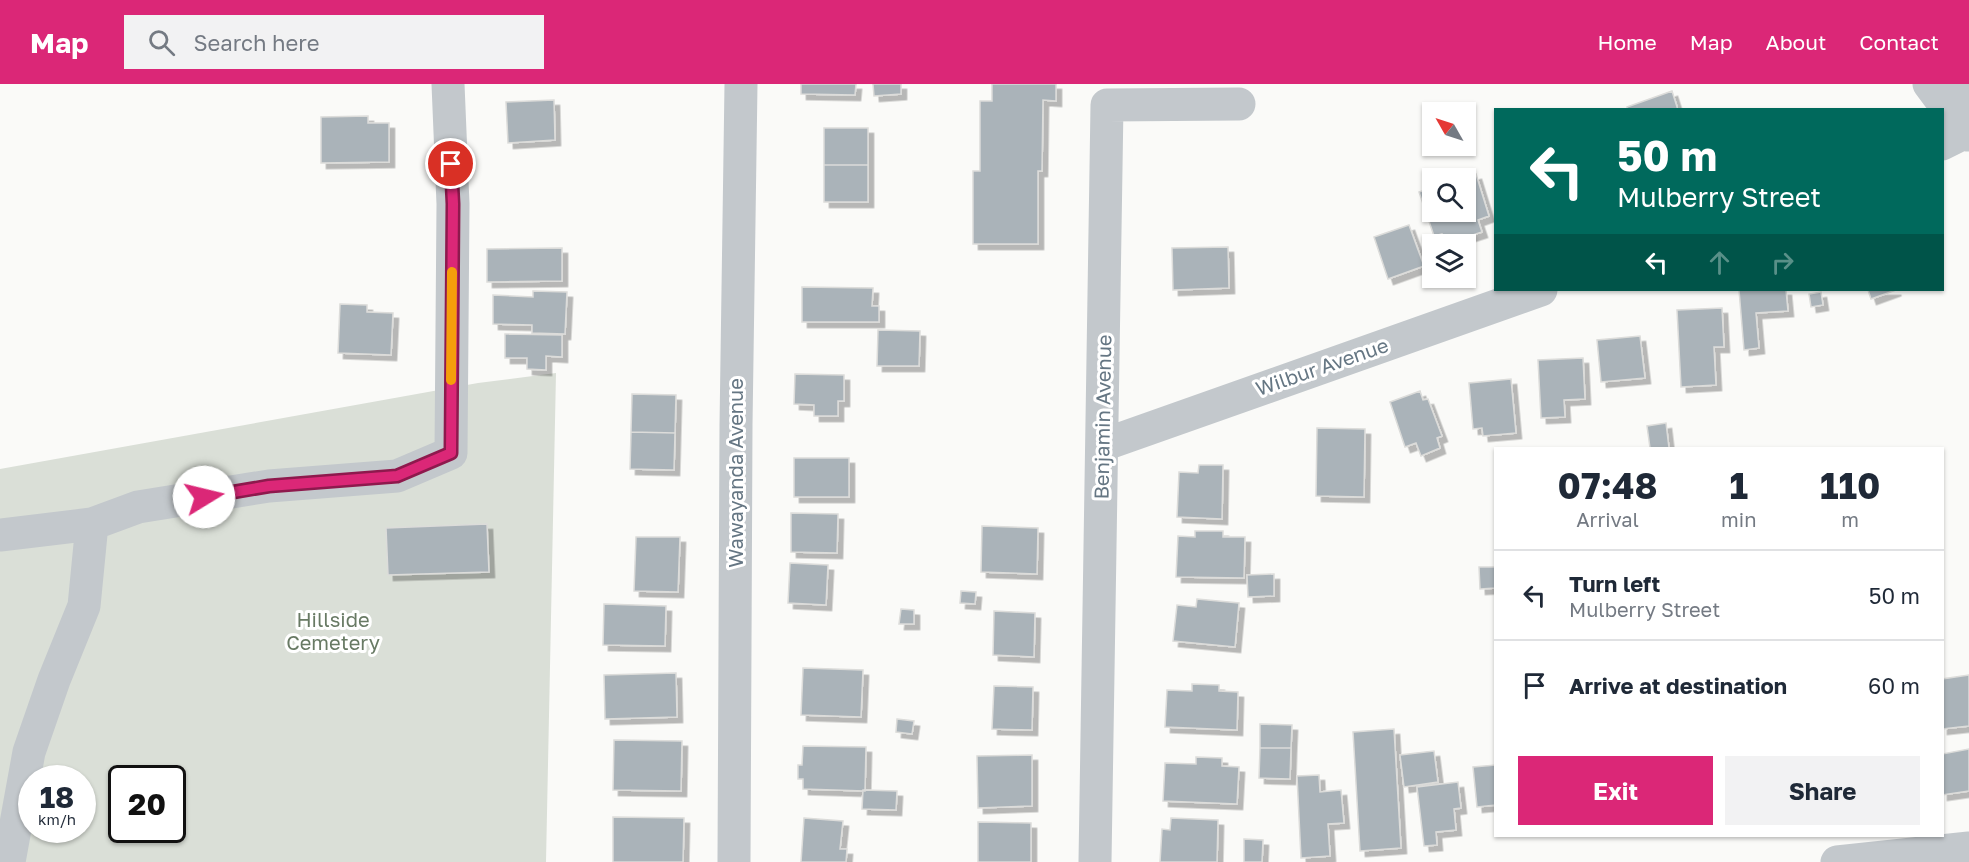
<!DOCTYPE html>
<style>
:root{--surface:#fff;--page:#f2f2f3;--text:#1f2937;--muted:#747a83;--line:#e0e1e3;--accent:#db2777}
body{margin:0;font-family:"Golos Text",sans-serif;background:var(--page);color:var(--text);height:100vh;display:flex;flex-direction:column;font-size:22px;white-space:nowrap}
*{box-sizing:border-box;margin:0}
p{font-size:20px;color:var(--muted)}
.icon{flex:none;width:33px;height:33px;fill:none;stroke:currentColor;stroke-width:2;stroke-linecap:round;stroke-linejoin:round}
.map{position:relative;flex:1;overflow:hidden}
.sheet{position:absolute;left:1494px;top:363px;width:450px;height:390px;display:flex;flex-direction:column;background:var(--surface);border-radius:0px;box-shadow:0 2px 4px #0004}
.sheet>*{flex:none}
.hud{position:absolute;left:1494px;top:24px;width:450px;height:183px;border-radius:0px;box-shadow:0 2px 4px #0004;background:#00695c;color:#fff;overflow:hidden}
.needle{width:39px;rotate:309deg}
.controls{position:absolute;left:1422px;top:18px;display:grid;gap:12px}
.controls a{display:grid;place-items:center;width:54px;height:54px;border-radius:0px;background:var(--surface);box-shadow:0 2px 4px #0004;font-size:30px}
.speed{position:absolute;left:18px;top:681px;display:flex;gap:12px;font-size:30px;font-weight:700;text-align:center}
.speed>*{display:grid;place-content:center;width:78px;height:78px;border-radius:50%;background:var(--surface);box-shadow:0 2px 4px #0004;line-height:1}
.speed small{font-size:15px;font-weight:400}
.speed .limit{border:3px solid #111;border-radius:9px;background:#fff;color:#111}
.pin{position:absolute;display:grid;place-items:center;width:51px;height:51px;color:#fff;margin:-26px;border:3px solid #fff;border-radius:50%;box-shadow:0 2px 6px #0007}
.me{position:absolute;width:66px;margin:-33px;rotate:81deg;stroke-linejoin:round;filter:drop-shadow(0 0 4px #0008)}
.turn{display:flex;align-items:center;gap:21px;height:126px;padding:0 24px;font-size:27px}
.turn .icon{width:78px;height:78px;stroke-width:2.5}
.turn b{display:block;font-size:42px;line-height:51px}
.lanes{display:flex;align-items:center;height:57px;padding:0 24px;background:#0003;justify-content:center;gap:30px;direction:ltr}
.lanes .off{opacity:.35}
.eta{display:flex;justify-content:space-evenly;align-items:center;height:102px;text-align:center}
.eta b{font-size:36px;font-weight:700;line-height:42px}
.cta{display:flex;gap:12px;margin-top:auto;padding:12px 24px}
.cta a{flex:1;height:69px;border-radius:0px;background:var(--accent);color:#fff;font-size:24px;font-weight:700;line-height:69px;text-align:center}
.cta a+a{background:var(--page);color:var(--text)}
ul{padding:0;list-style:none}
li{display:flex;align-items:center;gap:18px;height:90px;padding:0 24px;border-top:2px solid var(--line)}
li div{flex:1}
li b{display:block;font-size:22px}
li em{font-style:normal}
header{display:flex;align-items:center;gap:36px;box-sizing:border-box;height:84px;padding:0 30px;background:var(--accent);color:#fff}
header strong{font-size:28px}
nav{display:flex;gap:33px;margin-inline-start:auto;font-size:21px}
.search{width:420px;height:54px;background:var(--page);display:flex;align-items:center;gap:15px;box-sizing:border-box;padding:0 21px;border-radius:0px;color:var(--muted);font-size:22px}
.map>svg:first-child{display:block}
.green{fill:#dadfd7;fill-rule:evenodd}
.building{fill:#aab3b9;stroke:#dcdcda;stroke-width:1.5;filter:url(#shadow)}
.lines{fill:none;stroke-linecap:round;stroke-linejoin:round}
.minor{stroke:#c3c8cc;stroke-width:33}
.route-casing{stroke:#8e194d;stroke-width:15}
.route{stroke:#db2777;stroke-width:10}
.slow{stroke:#f59e0b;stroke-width:10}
.labels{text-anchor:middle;stroke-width:6;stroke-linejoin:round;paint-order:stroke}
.street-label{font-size:20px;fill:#657683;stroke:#fff}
.park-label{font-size:20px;fill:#687a64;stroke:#fff}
</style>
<header>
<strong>Map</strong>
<div class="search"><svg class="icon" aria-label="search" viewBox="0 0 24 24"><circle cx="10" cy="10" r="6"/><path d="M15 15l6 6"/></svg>Search here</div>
<nav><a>Home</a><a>Map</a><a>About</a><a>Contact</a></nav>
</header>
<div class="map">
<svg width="1969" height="778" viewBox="0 0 1969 778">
<defs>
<filter id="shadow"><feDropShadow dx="5.5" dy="5.5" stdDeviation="0" flood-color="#0004"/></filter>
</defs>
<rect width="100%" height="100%" fill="#fafaf8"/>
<path class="green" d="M 556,289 L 546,778 L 0,778 L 0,385 L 478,299 ZM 32,694 L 82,694 L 82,746 L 32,746 ZM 122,694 L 172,694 L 172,746 L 122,746 Z"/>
<path class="building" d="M 801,0 L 856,0 L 855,11 L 801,10 Z
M 873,0 L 901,0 L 901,10 L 874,12 Z
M 992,0 L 1056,0 L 1056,17 L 1043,16 L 1042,87 L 1038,87 L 1038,160 L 973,160 L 973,87 L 980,87 L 980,17 L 992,17 Z
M 1672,7 L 1678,26 L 1628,26 L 1627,23 Z
M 554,16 L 555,56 L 508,59 L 506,18 Z
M 368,32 L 368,39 L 389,39 L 389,78 L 321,79 L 321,33 Z
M 824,44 L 868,44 L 868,81 L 824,81 Z
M 824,81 L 868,81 L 868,118 L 824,118 Z
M 1476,90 L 1489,132 L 1478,136 L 1482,148 L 1445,160 L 1442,150 L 1434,152 L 1419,108 L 1432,104 L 1432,128 L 1466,128 L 1466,94 L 1461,94 Z
M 1409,141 L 1424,182 L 1388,195 L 1374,153 Z
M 1228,163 L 1229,204 L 1173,206 L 1172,164 Z
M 562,164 L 562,197 L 487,198 L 487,165 Z
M 802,203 L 873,204 L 872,222 L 879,222 L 879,238 L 802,238 Z
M 1739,206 L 1786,206 L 1788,227 L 1756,229 L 1759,264 L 1744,266 Z
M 1868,206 L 1896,206 L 1871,215 Z
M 533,207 L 567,208 L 565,250 L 532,249 L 532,241 L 493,240 L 493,211 L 533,213 Z
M 1821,208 L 1823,221 L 1811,223 L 1809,210 Z
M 340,220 L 367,221 L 367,228 L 393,229 L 391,271 L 338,269 Z
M 1722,224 L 1724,263 L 1714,263 L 1716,301 L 1681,303 L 1677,226 Z
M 878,246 L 920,247 L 919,282 L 877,282 Z
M 505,250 L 562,251 L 562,273 L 546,272 L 546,286 L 527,285 L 527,274 L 505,274 Z
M 1640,252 L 1645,294 L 1601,298 L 1597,256 Z
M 1583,274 L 1585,315 L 1564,316 L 1565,333 L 1541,334 L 1538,276 Z
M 795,290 L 844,291 L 844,317 L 838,317 L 838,332 L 814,332 L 814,321 L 794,320 Z
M 1511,295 L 1516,349 L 1483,352 L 1482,344 L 1473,345 L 1469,299 Z
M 1420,307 L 1423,316 L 1428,315 L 1442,352 L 1437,354 L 1440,364 L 1421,372 L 1416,359 L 1405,363 L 1390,318 Z
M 632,310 L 676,311 L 675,349 L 631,348 Z
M 1666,339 L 1669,364 L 1650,364 L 1647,342 Z
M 1317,344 L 1365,345 L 1364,413 L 1316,412 Z
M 631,348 L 675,349 L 674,386 L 630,385 Z
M 794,374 L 849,374 L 849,413 L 794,413 Z
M 1199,381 L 1223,381 L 1222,435 L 1177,433 L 1179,388 L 1198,389 Z
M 791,429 L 838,430 L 837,469 L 791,468 Z
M 487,440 L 489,488 L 388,491 L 386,444 Z
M 982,442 L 1038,444 L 1037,490 L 981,488 Z
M 1195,447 L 1223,447 L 1223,453 L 1245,453 L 1244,494 L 1176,493 L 1178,452 L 1195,453 Z
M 636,453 L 680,453 L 678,508 L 634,507 Z
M 790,479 L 828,481 L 826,521 L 788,519 Z
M 1479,483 L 1496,483 L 1496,504 L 1480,505 Z
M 1274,490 L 1274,512 L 1248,513 L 1247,491 Z
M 961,507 L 976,508 L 975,520 L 960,519 Z
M 1197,515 L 1239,519 L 1235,563 L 1173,557 L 1177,521 L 1196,523 Z
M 604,520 L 666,522 L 665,562 L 603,561 Z
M 901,525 L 914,526 L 914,540 L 899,540 Z
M 994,527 L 1035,529 L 1034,573 L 993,571 Z
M 803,584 L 863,586 L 861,633 L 801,631 Z
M 676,589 L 677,633 L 605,635 L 604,591 Z
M 1969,591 L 1969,642 L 1942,645 L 1942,595 Z
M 1192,600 L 1219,601 L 1219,607 L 1238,608 L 1237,646 L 1165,643 L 1167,606 L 1192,607 Z
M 994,602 L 1033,603 L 1032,646 L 992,645 Z
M 897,635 L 914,637 L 912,650 L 896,648 Z
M 1260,640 L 1292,641 L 1291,664 L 1260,664 Z
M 1394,645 L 1401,764 L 1360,767 L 1353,648 Z
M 614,656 L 682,657 L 681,707 L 613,706 Z
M 803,662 L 866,663 L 865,707 L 803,705 L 803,695 L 798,695 L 798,681 L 802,681 Z
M 1260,664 L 1291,664 L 1290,695 L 1259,694 Z
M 1969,665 L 1969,707 L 1942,711 L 1942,670 Z
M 1434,667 L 1438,698 L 1404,703 L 1400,671 Z
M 1032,671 L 1032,722 L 978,724 L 977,672 Z
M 1196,673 L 1222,674 L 1222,682 L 1239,683 L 1237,720 L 1163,717 L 1165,679 L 1196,680 Z
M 1496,681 L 1496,721 L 1477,723 L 1473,683 Z
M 1319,691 L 1320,708 L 1341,706 L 1344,739 L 1328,740 L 1330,772 L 1301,774 L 1297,692 Z
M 1458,698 L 1461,724 L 1454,725 L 1456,746 L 1436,748 L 1437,761 L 1424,762 L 1417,703 Z
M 863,706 L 897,707 L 896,726 L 862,725 Z
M 613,733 L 684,734 L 683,778 L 613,778 Z
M 804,734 L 843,737 L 840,765 L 847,765 L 846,778 L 801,778 Z
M 1171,734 L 1218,736 L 1217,778 L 1160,778 L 1162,745 L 1170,746 Z
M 978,738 L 1031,739 L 1031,778 L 978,778 Z
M 1244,755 L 1263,756 L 1262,778 L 1244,778 Z"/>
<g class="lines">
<path class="minor" d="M 1929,0 L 1967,51
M 1942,60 L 1966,48 L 1962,0
M 1103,361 L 1541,206
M 0,451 L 92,440 L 138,423 L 269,402 L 397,392 L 451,369 L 453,120 L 448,0
M 9,778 L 29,668 L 54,596 L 84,522 L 92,440
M 734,778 L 736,342 L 741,0
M 1095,778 L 1107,21 L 1239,20
M 1837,778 L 1969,764"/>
</g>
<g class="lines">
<g class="route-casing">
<path id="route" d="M 204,413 L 269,402 L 397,392 L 451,369 L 453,120 L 451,80"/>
</g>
<use href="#route" class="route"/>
<path class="slow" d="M 451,296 L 452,188"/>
</g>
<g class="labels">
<g class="street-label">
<text transform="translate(1322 283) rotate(-19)" y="7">Wilbur Avenue</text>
<text transform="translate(1103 333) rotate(-89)" y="7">Benjamin Avenue</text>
<text transform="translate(736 389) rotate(-90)" y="7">Wawayanda Avenue</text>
</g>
<g class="park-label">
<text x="333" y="543">Hillside<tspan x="333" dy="23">Cemetery</tspan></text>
</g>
</g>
</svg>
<div class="controls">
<a><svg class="needle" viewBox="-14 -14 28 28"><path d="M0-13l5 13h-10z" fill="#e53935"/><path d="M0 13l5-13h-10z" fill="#747a83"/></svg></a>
<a><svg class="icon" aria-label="search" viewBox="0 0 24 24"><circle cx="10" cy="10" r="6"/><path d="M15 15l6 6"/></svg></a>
<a><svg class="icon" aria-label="layers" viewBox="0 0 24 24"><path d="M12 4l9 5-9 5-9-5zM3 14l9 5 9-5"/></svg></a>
</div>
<div class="speed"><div>18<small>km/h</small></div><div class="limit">20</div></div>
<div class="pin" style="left:451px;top:80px;background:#d93025"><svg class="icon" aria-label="arrive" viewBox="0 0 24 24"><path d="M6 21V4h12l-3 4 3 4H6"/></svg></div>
<svg class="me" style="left:204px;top:413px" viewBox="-20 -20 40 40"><circle r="19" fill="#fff"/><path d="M0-13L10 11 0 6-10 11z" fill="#db2777"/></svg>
<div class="hud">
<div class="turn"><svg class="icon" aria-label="left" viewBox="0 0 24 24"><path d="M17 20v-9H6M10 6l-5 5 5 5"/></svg><div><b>50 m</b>Mulberry Street</div></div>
<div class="lanes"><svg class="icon" aria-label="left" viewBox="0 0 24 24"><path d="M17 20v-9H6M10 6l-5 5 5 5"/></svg><svg class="icon off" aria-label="ahead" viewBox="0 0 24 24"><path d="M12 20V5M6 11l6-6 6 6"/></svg><svg class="icon off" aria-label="right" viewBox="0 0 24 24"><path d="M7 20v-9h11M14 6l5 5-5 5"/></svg></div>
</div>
<section class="sheet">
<div class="eta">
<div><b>07:48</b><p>Arrival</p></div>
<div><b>1</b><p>min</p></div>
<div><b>110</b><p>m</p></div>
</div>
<ul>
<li><svg class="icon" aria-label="left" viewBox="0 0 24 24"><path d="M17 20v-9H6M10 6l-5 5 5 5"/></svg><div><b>Turn left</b><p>Mulberry Street</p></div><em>50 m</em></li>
<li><svg class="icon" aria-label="arrive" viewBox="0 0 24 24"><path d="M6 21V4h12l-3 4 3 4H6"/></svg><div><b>Arrive at destination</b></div><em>60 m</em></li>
</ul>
<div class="cta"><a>Exit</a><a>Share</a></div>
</section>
</div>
